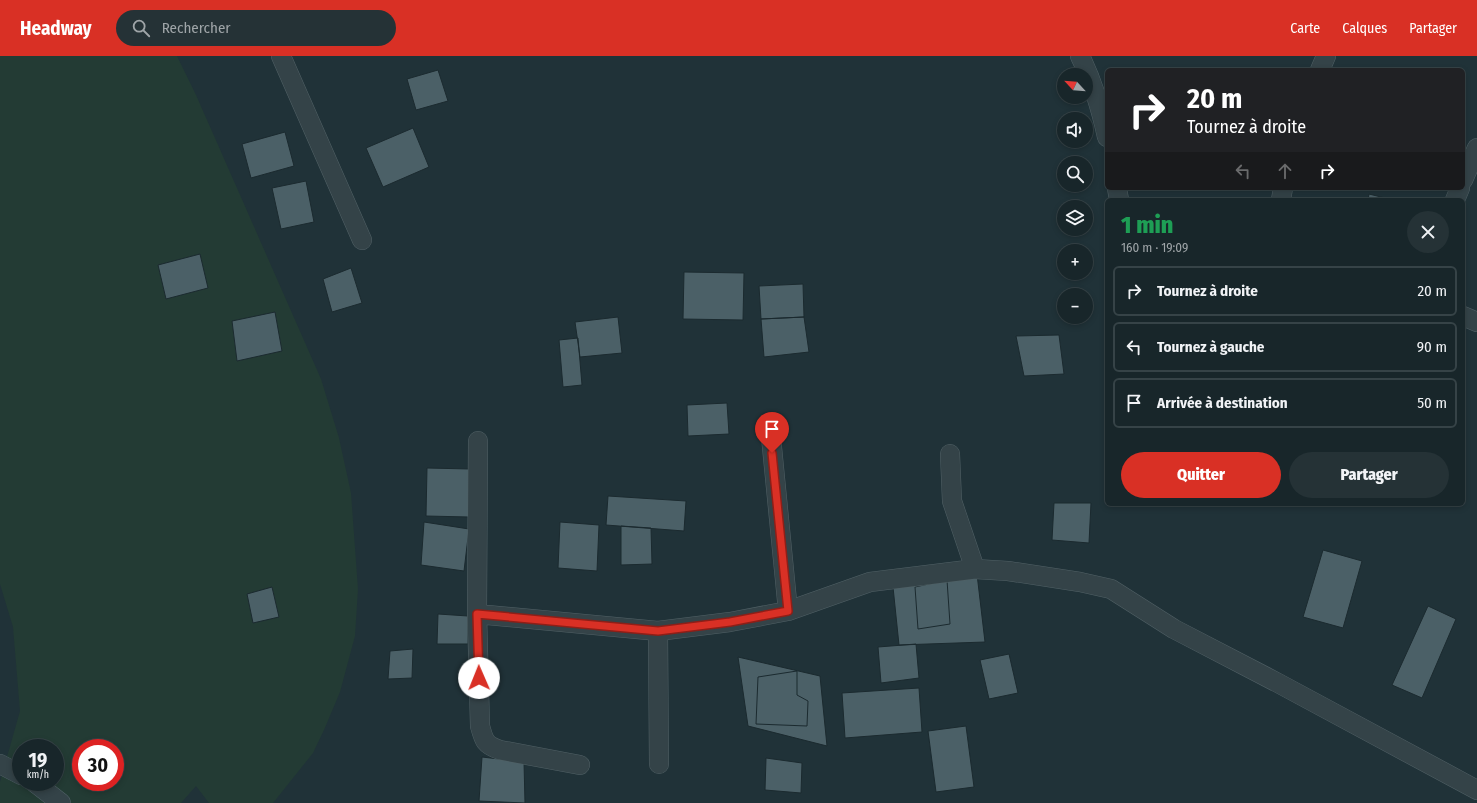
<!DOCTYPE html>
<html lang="fr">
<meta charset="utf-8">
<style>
:root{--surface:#18262a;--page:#253236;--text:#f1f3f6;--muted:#9fa5a8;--line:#364347;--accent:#d93025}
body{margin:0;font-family:"Fira Sans Condensed",sans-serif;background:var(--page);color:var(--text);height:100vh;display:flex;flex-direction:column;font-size:15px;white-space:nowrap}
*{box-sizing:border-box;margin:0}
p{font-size:13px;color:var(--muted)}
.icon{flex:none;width:22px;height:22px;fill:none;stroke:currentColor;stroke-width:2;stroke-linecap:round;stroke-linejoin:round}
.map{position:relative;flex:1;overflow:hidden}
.side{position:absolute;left:1105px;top:142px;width:360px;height:308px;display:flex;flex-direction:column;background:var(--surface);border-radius:6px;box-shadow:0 2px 6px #0003,0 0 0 1px var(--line)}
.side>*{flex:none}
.guide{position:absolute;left:1105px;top:12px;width:360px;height:122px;border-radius:6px;box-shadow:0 2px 6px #0003,0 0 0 1px var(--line);background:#202124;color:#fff;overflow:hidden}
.needle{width:26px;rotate:296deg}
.controls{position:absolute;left:1057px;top:12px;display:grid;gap:8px}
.controls a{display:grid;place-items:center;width:36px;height:36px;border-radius:50%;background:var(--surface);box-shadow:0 2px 6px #0003,0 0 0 1px var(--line);font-size:20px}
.speed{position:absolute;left:12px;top:683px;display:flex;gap:8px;font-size:20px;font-weight:700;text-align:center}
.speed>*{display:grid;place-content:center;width:52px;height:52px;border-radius:50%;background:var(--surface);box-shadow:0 2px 6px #0003,0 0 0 1px var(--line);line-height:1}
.speed small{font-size:10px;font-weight:400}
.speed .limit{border:6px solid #d22;background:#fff;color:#111}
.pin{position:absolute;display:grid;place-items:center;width:34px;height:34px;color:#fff;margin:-41px -17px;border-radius:50% 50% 50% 0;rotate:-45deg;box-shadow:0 0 4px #0007}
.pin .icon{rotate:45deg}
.me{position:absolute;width:44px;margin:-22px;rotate:359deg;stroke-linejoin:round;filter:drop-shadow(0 0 3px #0008)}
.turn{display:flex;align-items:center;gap:14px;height:84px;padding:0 16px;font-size:18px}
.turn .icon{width:52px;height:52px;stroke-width:2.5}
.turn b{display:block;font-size:28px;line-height:34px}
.lanes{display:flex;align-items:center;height:38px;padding:0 16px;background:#0003;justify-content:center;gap:20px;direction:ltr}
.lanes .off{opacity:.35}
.round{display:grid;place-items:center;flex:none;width:42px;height:42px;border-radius:21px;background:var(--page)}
.head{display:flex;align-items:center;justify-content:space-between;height:68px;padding:0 16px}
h1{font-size:24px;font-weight:800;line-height:30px;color:#1e9e55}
.primary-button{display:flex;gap:8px;margin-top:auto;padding:8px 16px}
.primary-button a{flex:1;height:46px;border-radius:24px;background:var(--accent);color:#fff;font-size:16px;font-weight:800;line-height:46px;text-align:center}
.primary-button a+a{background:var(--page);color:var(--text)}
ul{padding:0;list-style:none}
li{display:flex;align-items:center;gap:12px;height:50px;margin:0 8px 6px;padding:0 8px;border:2px solid var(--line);border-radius:6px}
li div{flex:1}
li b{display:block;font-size:15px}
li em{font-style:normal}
header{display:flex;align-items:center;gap:24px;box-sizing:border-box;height:56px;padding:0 20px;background:var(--accent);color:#fff}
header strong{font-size:19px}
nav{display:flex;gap:22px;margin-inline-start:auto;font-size:14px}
.search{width:280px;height:36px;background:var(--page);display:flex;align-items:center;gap:10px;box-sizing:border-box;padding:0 14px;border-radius:22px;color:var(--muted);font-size:15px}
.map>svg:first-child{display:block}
.green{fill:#233b34;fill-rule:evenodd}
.building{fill:#4b6067;stroke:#1b2a2f}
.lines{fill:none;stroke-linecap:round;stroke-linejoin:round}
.street-casing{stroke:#516166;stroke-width:20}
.street{stroke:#344348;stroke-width:19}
.route-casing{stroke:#8d1f18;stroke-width:10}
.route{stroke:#d93025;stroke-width:7}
</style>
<header>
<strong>Headway</strong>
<div class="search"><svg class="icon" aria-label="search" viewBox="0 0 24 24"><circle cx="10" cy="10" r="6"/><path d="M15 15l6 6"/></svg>Rechercher</div>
<nav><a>Carte</a><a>Calques</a><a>Partager</a></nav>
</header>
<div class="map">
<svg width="1477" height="747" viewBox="0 0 1477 747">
<rect width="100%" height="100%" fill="#203238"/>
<path class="green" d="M 0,0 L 177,0 L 196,39 L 321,323 L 339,382 L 351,437 L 358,533 L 355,580 L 340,636 L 324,674 L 313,697 L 273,747 L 209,747 L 196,730 L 181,747 L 0,747 L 0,726 L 20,655 L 13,571 L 0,528 ZM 21,692 L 55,692 L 55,726 L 21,726 ZM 81,692 L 115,692 L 115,726 L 81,726 Z"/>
<path class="building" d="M 438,14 L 448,45 L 416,54 L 407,23 Z
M 413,72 L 429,111 L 383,131 L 366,92 Z
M 285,76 L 294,110 L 251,122 L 242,88 Z
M 306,125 L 314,166 L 281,173 L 272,132 Z
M 1369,138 L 1393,144 L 1368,144 Z
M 200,198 L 208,232 L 166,243 L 158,209 Z
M 351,212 L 362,247 L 332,256 L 323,223 Z
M 684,216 L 744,217 L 743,264 L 683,263 Z
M 803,228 L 804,261 L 761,263 L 759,230 Z
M 275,256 L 282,295 L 237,305 L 232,265 Z
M 618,261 L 622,297 L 580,301 L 575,266 Z
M 804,261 L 809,296 L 764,301 L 761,263 Z
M 1059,279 L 1064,318 L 1024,320 L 1016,280 Z
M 578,282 L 582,329 L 563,331 L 559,284 Z
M 727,347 L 729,378 L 688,380 L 687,349 Z
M 427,412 L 470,413 L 469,461 L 426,460 Z
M 608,440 L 686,445 L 684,475 L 606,469 Z
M 1054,447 L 1091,447 L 1089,487 L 1052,484 Z
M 424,466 L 469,473 L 464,515 L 421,509 Z
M 560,466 L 599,469 L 597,515 L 558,512 Z
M 621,470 L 651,472 L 652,508 L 621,509 Z
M 1323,494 L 1362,505 L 1343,572 L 1303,561 Z
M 977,518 L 985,586 L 899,589 L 893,531 Z
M 947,524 L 950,568 L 918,573 L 915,531 Z
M 272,531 L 279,561 L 253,567 L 247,538 Z
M 1428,550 L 1456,563 L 1422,642 L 1392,629 Z
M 438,558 L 468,560 L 468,588 L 437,588 Z
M 916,588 L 919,622 L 881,627 L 878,591 Z
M 413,593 L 412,622 L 388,623 L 390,595 Z
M 1009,598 L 1018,637 L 989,643 L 980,604 Z
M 738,601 L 820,620 L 827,690 L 748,670 Z
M 797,615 L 797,639 L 808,645 L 807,670 L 756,668 L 758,621 Z
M 919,632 L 922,676 L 845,682 L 842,637 Z
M 966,670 L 974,731 L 936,736 L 928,675 Z
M 482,701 L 524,706 L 525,747 L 479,745 Z
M 766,702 L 802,707 L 801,737 L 765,734 Z"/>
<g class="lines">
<g class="street-casing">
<path id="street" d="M 281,0 L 362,184
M 1080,0 C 1093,26 1101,53 1107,81
M 1320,14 L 1326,0
M 1463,124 L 1477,92
M 1117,132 L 1119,144
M 1281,144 L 1283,132
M 1455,144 L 1460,132
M 1463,260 L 1477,266
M 771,381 L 788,555
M 478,385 L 477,558 L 480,670 C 484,685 485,689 500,694 L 580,709
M 950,398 L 952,445 L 975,513
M 477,558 L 658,575 L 730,566 L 788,555 L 870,526 L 975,513 L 1008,515 L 1080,526 L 1111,533 L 1174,573 L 1278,627 L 1477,734
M 658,575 L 659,708
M 0,708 L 21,719
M 34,726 L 61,747"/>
</g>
<use href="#street" class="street"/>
</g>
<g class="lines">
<g class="route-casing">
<path id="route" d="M 479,622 L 477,558 L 658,575 L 730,566 L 788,555 L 772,397"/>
</g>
<use href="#route" class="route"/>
</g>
</svg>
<div class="controls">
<a><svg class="needle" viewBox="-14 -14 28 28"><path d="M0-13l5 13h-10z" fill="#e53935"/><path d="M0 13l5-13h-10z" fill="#9fa5a8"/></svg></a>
<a><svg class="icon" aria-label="sound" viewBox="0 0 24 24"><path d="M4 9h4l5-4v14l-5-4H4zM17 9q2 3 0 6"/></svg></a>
<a><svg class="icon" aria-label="search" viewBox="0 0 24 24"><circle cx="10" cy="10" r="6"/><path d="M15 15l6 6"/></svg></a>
<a><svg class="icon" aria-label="layers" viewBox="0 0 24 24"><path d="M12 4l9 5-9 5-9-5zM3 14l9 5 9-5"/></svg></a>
<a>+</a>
<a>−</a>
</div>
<div class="speed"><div>19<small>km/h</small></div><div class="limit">30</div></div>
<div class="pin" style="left:772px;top:397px;background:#d93025"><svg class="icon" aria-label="arrive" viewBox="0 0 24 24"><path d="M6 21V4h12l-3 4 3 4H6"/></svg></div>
<svg class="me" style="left:479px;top:622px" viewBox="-20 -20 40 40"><circle r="19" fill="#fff"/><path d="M0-13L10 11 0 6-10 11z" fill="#d93025"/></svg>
<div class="guide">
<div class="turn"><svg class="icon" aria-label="right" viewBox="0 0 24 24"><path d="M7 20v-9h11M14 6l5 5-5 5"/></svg><div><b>20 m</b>Tournez à droite</div></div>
<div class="lanes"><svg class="icon off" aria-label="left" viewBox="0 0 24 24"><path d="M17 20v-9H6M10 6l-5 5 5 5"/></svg><svg class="icon off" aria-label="ahead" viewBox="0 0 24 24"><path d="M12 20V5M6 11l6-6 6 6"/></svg><svg class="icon" aria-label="right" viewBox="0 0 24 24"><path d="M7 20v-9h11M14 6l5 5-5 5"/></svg></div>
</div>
<section class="side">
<div class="head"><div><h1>1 min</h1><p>160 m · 19:09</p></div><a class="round"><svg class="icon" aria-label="close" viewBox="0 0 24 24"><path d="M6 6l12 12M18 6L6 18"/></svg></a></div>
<ul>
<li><svg class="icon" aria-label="right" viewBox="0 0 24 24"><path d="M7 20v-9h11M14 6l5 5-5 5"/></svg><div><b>Tournez à droite</b></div><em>20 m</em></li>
<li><svg class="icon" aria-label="left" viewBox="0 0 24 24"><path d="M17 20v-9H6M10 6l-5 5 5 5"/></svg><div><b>Tournez à gauche</b></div><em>90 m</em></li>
<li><svg class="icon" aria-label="arrive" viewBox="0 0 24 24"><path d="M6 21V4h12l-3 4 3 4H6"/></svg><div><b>Arrivée à destination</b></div><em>50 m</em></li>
</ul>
<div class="primary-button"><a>Quitter</a><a>Partager</a></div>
</section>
</div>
